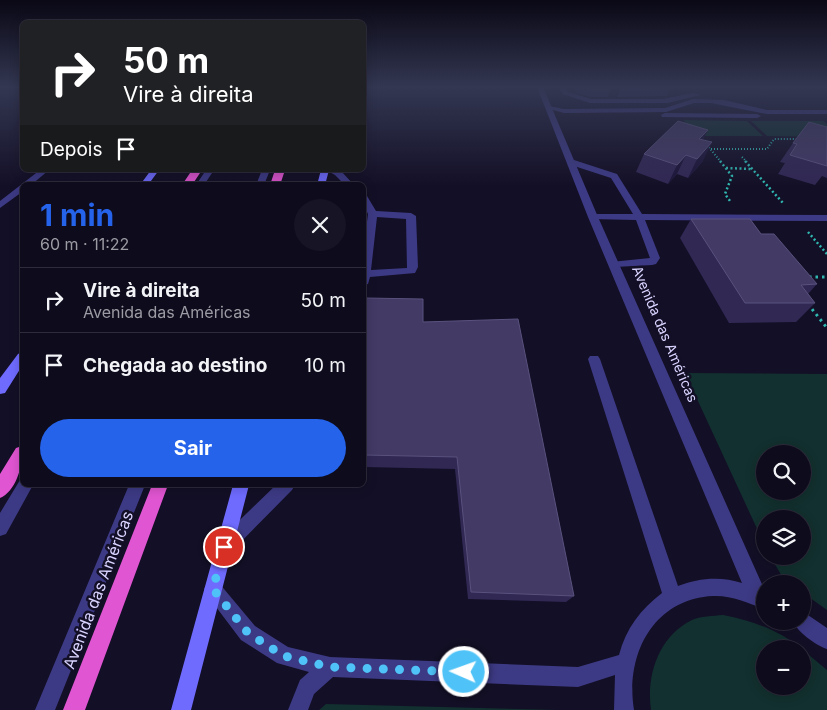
<!DOCTYPE html>
<html lang="pt">
<meta charset="utf-8">
<style>
:root{--surface:#0e0b1c;--page:#171425;--text:#f1f3f6;--muted:#9b9ba3;--line:#2e2b3b;--accent:#2563eb}
body{margin:0;font-family:Inter,sans-serif;background:var(--page);color:var(--text);height:100vh;display:flex;flex-direction:column;font-size:19px;white-space:nowrap}
*{box-sizing:border-box;margin:0}
p{font-size:16px;color:var(--muted)}
.icon{flex:none;width:28px;height:28px;fill:none;stroke:currentColor;stroke-width:2;stroke-linecap:round;stroke-linejoin:round}
.map{position:relative;flex:1;overflow:hidden}
.sheet{position:absolute;left:20px;top:182px;width:346px;height:305px;display:flex;flex-direction:column;background:var(--surface);border-radius:8px;box-shadow:0 2px 12px #0003,0 0 0 1px var(--line)}
.sheet>*{flex:none}
.banner{position:absolute;left:20px;top:20px;width:346px;height:152px;border-radius:8px;box-shadow:0 2px 12px #0003,0 0 0 1px var(--line);background:#202124;color:#fff;overflow:hidden}
.buttons{position:absolute;left:756px;top:445px;display:grid;gap:10px}
.buttons a{display:grid;place-items:center;width:55px;height:55px;border-radius:50%;background:var(--surface);box-shadow:0 2px 12px #0003,0 0 0 1px var(--line);font-size:25px}
.pin{position:absolute;display:grid;place-items:center;width:42px;height:42px;color:#fff;margin:-21px;border:2px solid #fff;border-radius:50%;box-shadow:0 1px 5px #0007}
.me{position:absolute;width:55px;margin:-28px;rotate:272deg;stroke-linejoin:round;filter:drop-shadow(0 0 4px #0008)}
.turn{display:flex;align-items:center;gap:18px;height:105px;padding:0 20px;font-size:22px}
.turn .icon{width:65px;height:65px;stroke-width:2.5}
.turn b{display:block;font-size:35px;line-height:42px}
.then{display:flex;align-items:center;height:48px;padding:0 20px;background:#0003;gap:10px;font-size:19px}
.round{display:grid;place-items:center;flex:none;width:52px;height:52px;border-radius:26px;background:var(--page)}
.overview{display:flex;align-items:center;justify-content:space-between;height:85px;padding:0 20px}
h1{font-size:30px;font-weight:700;line-height:38px;color:var(--accent)}
.primary-button{display:flex;gap:10px;margin-top:auto;padding:10px 20px}
.primary-button a{flex:1;height:58px;border-radius:30px;background:var(--accent);color:#fff;font-size:20px;font-weight:700;line-height:58px;text-align:center}
ul{padding:0;list-style:none}
li{display:flex;align-items:center;gap:15px;height:65px;padding:0 20px;border-top:1px solid var(--line)}
li div{flex:1}
li b{display:block;font-size:19px}
li em{font-style:normal}
.map>svg:first-child{display:block}
.green{fill:#12302f;fill-rule:evenodd}
.lines{fill:none;stroke-linecap:round;stroke-linejoin:round}
.path-far2{stroke:#2fb8b0;stroke-width:2;stroke-dasharray:1 2;stroke-linecap:butt}
.path-far1{stroke:#2fb8b0;stroke-width:2.5;stroke-dasharray:2 2.5;stroke-linecap:butt}
.path{stroke:#2fb8b0;stroke-width:3;stroke-dasharray:2.5 4;stroke-linecap:butt}
.service{fill:#3d3a85;fill-rule:evenodd}
.minor{fill:#3d3a85;fill-rule:evenodd}
.secondary{fill:#6f6bff;fill-rule:evenodd}
.trunk{fill:#e055d1;fill-rule:evenodd}
.wall{fill:#312854}
.shaded-wall{fill:#1d163a}
.building{fill:#433a66;stroke:#5a527e}
.route{stroke:#4fc3f7;stroke-width:9;stroke-dasharray:0 16.2}
.labels{text-anchor:middle;stroke-width:5;stroke-linejoin:round;paint-order:stroke}
.street-label{font-size:14px;fill:#d9d4ff;stroke:#130f26}
.near-street-label{font-size:16px;fill:#d9d4ff;stroke:#130f26}
</style>
<div class="map">
<svg width="827" height="710" viewBox="0 0 827 710">
<rect width="100%" height="100%" fill="#130f26"/>
<path class="green" d="M 683,120 L 747,121 L 763,136 L 696,136 Z
M 751,121 L 823,121 L 827,124 L 827,137 L 767,136 Z
M 685,373 L 827,374 L 827,610 L 803,593 L 802,584 L 786,583 L 770,556 L 802,556 L 802,519 L 765,519 L 765,546 ZM 765,454 L 802,454 L 802,491 L 765,491 Z
M 723,615 C 752,621 778,629 801,649 L 765,649 L 765,686 L 802,686 L 803,650 L 827,670 L 827,710 L 651,710 C 646,675 659,636 692,620 C 700,616 713,616 723,615 Z
M 326,704 L 558,710 L 319,710 Z"/>
<g class="lines">
<path class="path-far2" d="M 707,145 L 721,162
M 711,149 L 767,149 L 774,139 L 798,139
M 742,157 L 747,162"/>
<path class="path-far1" d="M 720,161 L 732,176 L 725,194 L 730,201
M 745,161 L 783,203
M 726,168 L 751,169
M 808,232 L 827,254"/>
<path class="path" d="M 809,277 L 827,277
M 808,304 L 827,328"/>
<path class="service" d="M 559,87 L 565,87 L 568,92 L 591,99 L 663,99 L 693,93 L 701,95 L 667,103 L 590,103 L 563,94 Z
M 693,99 L 724,100 L 767,110 L 827,110 L 827,114 L 767,114 L 711,103 L 694,103 L 666,112 L 564,113 L 546,108 L 549,106 L 564,109 L 665,108 Z
M 665,113 L 757,114 L 761,116 L 757,118 L 662,117 L 661,115 Z
M 568,160 L 574,160 L 617,174 L 642,214 L 827,215 L 827,221 L 645,220 L 660,258 L 656,264 L 652,265 L 615,267 L 611,266 L 611,262 L 650,258 L 636,220 L 590,219 L 590,215 L 593,214 L 633,214 L 611,178 L 568,164 Z
M 206,170 L 214,170 L 204,185 L 196,185 Z
M 262,170 L 270,170 L 264,185 L 256,185 Z
M 326,170 L 341,171 L 354,185 L 345,185 L 335,175 Z
M 364,195 L 367,196 L 376,211 L 411,213 L 416,216 L 418,267 L 415,273 L 370,277 L 368,284 L 364,285 L 364,245 L 368,214 L 364,206 ZM 377,217 L 406,219 L 407,268 L 371,270 Z
M 22,479 L 22,485 L 33,485 L 6,534 L 0,536 L 0,513 L 20,480 Z
M 129,485 L 145,485 L 55,710 L 35,710 Z
M 276,485 L 295,485 L 292,490 L 230,553 L 224,555 L 218,553 L 216,547 L 218,541 Z"/>
<path class="minor" d="M 537,87 L 543,87 L 598,217 L 765,591 L 765,609 C 748,603 731,595 713,596 C 653,599 625,655 634,710 L 614,710 L 615,675 L 578,687 L 333,677 L 314,694 L 308,710 L 288,710 L 300,680 L 309,672 L 277,663 L 241,640 L 207,595 L 204,589 L 207,583 L 213,580 L 219,583 L 255,626 L 288,647 L 330,657 L 578,667 L 619,655 C 626,628 641,609 662,593 L 588,359 L 590,356 L 598,356 L 600,359 L 678,586 C 698,578 721,576 742,583 L 588,217 Z
M 40,170 L 49,170 L 31,185 L 22,185 L 22,192 L 0,208 L 0,201 Z
M 802,611 L 827,628 L 827,649 C 816,645 798,633 793,621 L 802,621 Z"/>
<path class="secondary" d="M 151,170 L 159,170 L 148,185 L 140,185 Z
M 321,170 L 329,170 L 325,185 L 317,185 Z
M 22,352 L 22,366 L 5,393 L 0,394 L 0,378 L 18,354 Z
M 233,485 L 249,485 L 191,710 L 171,710 Z"/>
<path class="trunk" d="M 192,170 L 202,170 L 192,185 L 182,185 Z
M 275,170 L 285,170 L 280,185 L 270,185 Z
M 22,446 C 24,462 17,491 0,498 L 0,474 L 16,448 Z
M 152,485 L 168,485 L 85,710 L 63,710 Z"/>
</g>
<path class="wall" d="M 574,87 L 608,87 L 610,90 L 608,97 L 591,97 L 577,93 Z
M 670,89 L 667,96 L 617,97 L 620,90 Z
M 827,127 L 827,178 L 822,176 L 815,185 L 778,174 L 785,163 L 780,162 L 793,143 Z
M 703,140 L 703,161 L 688,178 L 677,174 L 668,184 L 636,172 L 644,154 Z
M 691,219 L 761,234 L 817,284 L 808,294 L 815,303 L 796,322 L 729,323 L 680,238 Z
M 364,306 L 423,322 L 574,596 L 566,602 L 468,599 L 455,469 L 364,467 Z"/>
<path class="shaded-wall" d="M 708,130 L 699,148 L 699,139 Z
M 712,142 L 703,161 L 688,178 L 697,159 Z
M 686,155 L 677,174 L 668,184 L 677,165 Z"/>
<path class="building" d="M 581,87 L 608,87 L 610,90 L 593,90 Z
M 626,87 L 667,87 L 670,89 L 620,90 Z
M 678,121 L 708,130 L 699,139 L 712,142 L 697,159 L 686,155 L 677,165 L 644,154 Z
M 809,122 L 827,127 L 827,166 L 790,155 L 797,144 L 793,143 Z
M 691,219 L 750,219 L 761,234 L 774,234 L 817,284 L 801,285 L 815,303 L 745,303 Z
M 365,298 L 423,299 L 423,322 L 518,319 L 574,596 L 471,592 L 457,457 L 364,455 L 364,306 Z"/>
<linearGradient id="sky" x2="0" y2="1"><stop stop-color="#0a0815"/><stop offset="0.47" stop-color="#333752"/><stop offset="1" stop-color="#333752" stop-opacity="0"/></linearGradient>
<rect width="827" height="186" fill="url(#sky)"/>
<g class="lines">
<path class="route" d="M 224,547 L 213,589 L 248,633 L 284,656 L 330,667 L 464,672"/>
</g>
<g class="labels">
<g class="street-label">
<text transform="translate(665 334) rotate(67)" y="5">Avenida das Américas</text>
</g>
<g class="near-street-label">
<text transform="translate(98 590) rotate(-69)" y="6">Avenida das Américas</text>
</g>
</g>
</svg>
<div class="buttons">
<a><svg class="icon" aria-label="search" viewBox="0 0 24 24"><circle cx="10" cy="10" r="6"/><path d="M15 15l6 6"/></svg></a>
<a><svg class="icon" aria-label="layers" viewBox="0 0 24 24"><path d="M12 4l9 5-9 5-9-5zM3 14l9 5 9-5"/></svg></a>
<a>+</a>
<a>−</a>
</div>
<div class="pin" style="left:224px;top:547px;background:#d93025"><svg class="icon" aria-label="arrive" viewBox="0 0 24 24"><path d="M6 21V4h12l-3 4 3 4H6"/></svg></div>
<svg class="me" style="left:464px;top:672px" viewBox="-20 -20 40 40"><circle r="17" fill="#4fc3f7" stroke="#fff" stroke-width="3"/><path d="M0-11L8 9 0 5-8 9z" fill="#fff"/></svg>
<div class="banner">
<div class="turn"><svg class="icon" aria-label="right" viewBox="0 0 24 24"><path d="M7 20v-9h11M14 6l5 5-5 5"/></svg><div><b>50 m</b>Vire à direita</div></div>
<div class="then">Depois<svg class="icon" aria-label="arrive" viewBox="0 0 24 24"><path d="M6 21V4h12l-3 4 3 4H6"/></svg></div>
</div>
<section class="sheet">
<div class="overview"><div><h1>1 min</h1><p>60 m · 11:22</p></div><a class="round"><svg class="icon" aria-label="close" viewBox="0 0 24 24"><path d="M6 6l12 12M18 6L6 18"/></svg></a></div>
<ul>
<li><svg class="icon" aria-label="right" viewBox="0 0 24 24"><path d="M7 20v-9h11M14 6l5 5-5 5"/></svg><div><b>Vire à direita</b><p>Avenida das Américas</p></div><em>50 m</em></li>
<li><svg class="icon" aria-label="arrive" viewBox="0 0 24 24"><path d="M6 21V4h12l-3 4 3 4H6"/></svg><div><b>Chegada ao destino</b></div><em>10 m</em></li>
</ul>
<div class="primary-button"><a>Sair</a></div>
</section>
</div>
